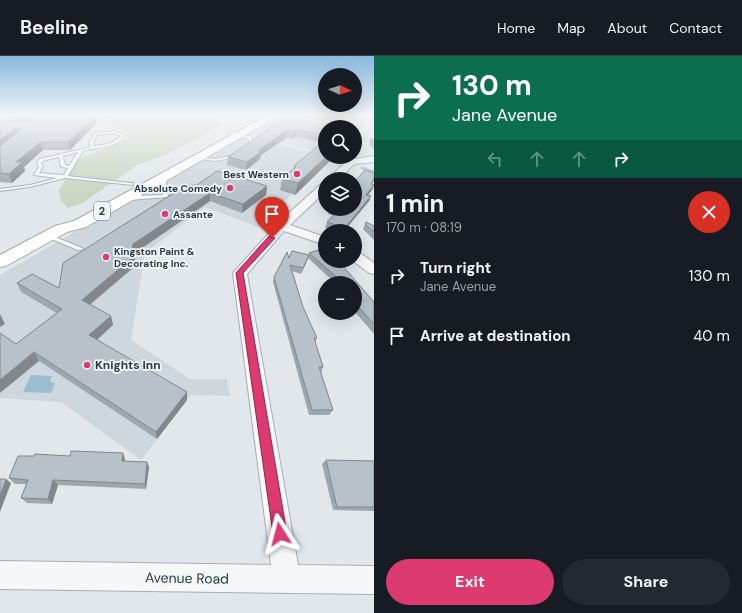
<!DOCTYPE html>
<meta charset="utf-8">
<style>
:root{--surface:#171b24;--page:#242831;--text:#f1f3f6;--muted:#9ea1a6;--line:#363941;--accent:#dc3a71}
body{margin:0;font-family:"DM Sans",sans-serif;background:var(--page);color:var(--text);height:100vh;display:flex;flex-direction:column;font-size:15px;white-space:nowrap}
*{box-sizing:border-box;margin:0}
p{font-size:13px;color:var(--muted)}
.icon{flex:none;width:22px;height:22px;fill:none;stroke:currentColor;stroke-width:2;stroke-linecap:round;stroke-linejoin:round}
.map{position:relative;flex:1;overflow:hidden}
.panel{display:flex;flex-direction:column;background:var(--surface);width:368px}
.panel>*{flex:none}
.hud{background:#0b6e4f;color:#fff;overflow:hidden}
.needle{width:26px;rotate:93deg}
.buttons{position:absolute;left:318px;top:12px;display:grid;gap:8px}
.buttons a{display:grid;place-items:center;width:44px;height:44px;border-radius:50%;background:var(--surface);box-shadow:0 4px 16px #0002;font-size:20px}
.pin{position:absolute;display:grid;place-items:center;width:34px;height:34px;color:#fff;margin:-41px -17px;border-radius:50% 50% 50% 0;rotate:-45deg;box-shadow:0 0 4px #0007}
.pin .icon{rotate:45deg}
.me{position:absolute;width:44px;margin:-22px;rotate:351deg;stroke-linejoin:round;filter:drop-shadow(0 0 3px #0008)}
.turn{display:flex;align-items:center;gap:14px;height:84px;padding:0 12px;font-size:18px}
.turn .icon{width:52px;height:52px;stroke-width:2.5}
.turn b{display:block;font-size:28px;line-height:34px}
.lanes{display:flex;align-items:center;height:38px;padding:0 12px;background:#0003;justify-content:center;gap:20px;direction:ltr}
.lanes .off{opacity:.35}
.round{display:grid;place-items:center;flex:none;width:42px;height:42px;border-radius:21px;background:var(--page)}
.overview{display:flex;align-items:center;justify-content:space-between;height:68px;padding:0 12px}
h1{font-size:24px;font-weight:700;line-height:30px}
.primary-button{display:flex;gap:8px;margin-top:auto;padding:8px 12px}
.primary-button a{flex:1;height:46px;border-radius:24px;background:var(--accent);color:#fff;font-size:16px;font-weight:700;line-height:46px;text-align:center}
.primary-button a+a{background:var(--page);color:var(--text)}
ul{padding:0;list-style:none}
li{display:flex;align-items:center;gap:12px;height:60px;padding:0 12px}
li div{flex:1}
li b{display:block;font-size:15px}
li em{font-style:normal}
header{display:flex;align-items:center;gap:24px;box-sizing:border-box;height:56px;padding:0 20px;background:var(--surface);border-bottom:1px solid var(--line)}
header strong{font-size:19px}
nav{display:flex;gap:22px;margin-inline-start:auto;font-size:14px}
main{display:flex;flex:1;min-height:0}
.map>svg:first-child{display:block}
.built{fill:#cfd7de}
.green{fill:#cbd6c2}
.water{fill:#99bdcf}
.lines{fill:none;stroke-linecap:round;stroke-linejoin:round}
.stream{stroke:#99bdcf;stroke-width:2.5}
.lane-casing{stroke:#a6afb6;stroke-width:2}
.street-casing{stroke:#a6afb6;stroke-width:2}
.primary-casing{stroke:#9faeb9;stroke-width:2}
.lane{fill:#f5f7f9;fill-rule:evenodd}
.street{fill:#f5f7f9;fill-rule:evenodd}
.primary{fill:#fff;fill-rule:evenodd}
.wall{fill:#9ea6ae}
.shaded-wall{fill:#81878d}
.building{fill:#b8c1ca;stroke:#81878d}
.route{fill:#dc3a71;stroke:#8f2649}
.poi-dot{fill:#dc3a71;stroke:#f1f6f8;stroke-width:1.5}
.labels{text-anchor:middle;stroke-width:3.5;stroke-linejoin:round;paint-order:stroke}
.far-poi-label{font-size:10px;font-weight:bold;fill:#283845;stroke:#f1f6f8;text-anchor:end}
.shield{fill:#f1f6f8;stroke:#64717b;stroke-width:1}
.shield-label{font-size:11px;font-weight:bold;fill:#283845}
.poi-label{font-size:12px;font-weight:bold;fill:#283845;stroke:#f1f6f8;text-anchor:start}
.near-street-label{font-size:14px;fill:#283845;stroke:#f1f6f8}
</style>
<header>
<strong>Beeline</strong>
<nav><a>Home</a><a>Map</a><a>About</a><a>Contact</a></nav>
</header>
<main>
<div class="map">
<svg width="374" height="557" viewBox="0 0 374 557">
<rect width="100%" height="100%" fill="#e1e7eb"/>
<path class="built" d="M 286,58 L 372,58 L 355,79 L 355,71 L 325,71 L 325,97 L 249,78 Z
M 243,79 L 328,101 L 259,171 L 205,151 L 145,197 L 131,284 L 190,323 L 227,323 L 230,340 L 191,339 L 141,404 L 61,346 L 0,342 L 0,219 Z"/>
<path class="green" d="M 66,58 L 202,58 L 222,68 L 222,70 L 167,98 L 137,109 L 81,148 L 67,152 L 61,144 L 59,134 L 78,103 L 129,83 C 123,70 110,72 104,60 Z"/>
<path class="water" d="M 31,319 L 52,320 L 50,326 L 55,327 L 51,337 L 23,336 Z"/>
<g class="lines">
<path class="stream" d="M 362,112 L 374,116"/>
<g class="lane-casing">
<path id="lane" d="M 6,58 L 14,58 L 0,61 L 0,59 Z
M 116,75 L 125,80 C 115,93 97,91 83,95 L 73,111 L 74,112 L 72,113 L 68,120 L 131,127 L 133,127 L 133,129 L 65,122 L 30,131 L 0,135 L 0,133 L 30,129 L 57,122 L 34,119 L 34,118 L 39,111 L 37,107 L 39,103 L 91,91 L 89,87 L 95,77 ZM 114,77 L 121,80 C 114,88 103,89 94,90 L 93,87 L 97,79 ZM 78,96 L 69,110 L 65,109 L 63,100 ZM 59,101 L 61,111 L 68,112 L 64,119 L 39,117 L 43,111 L 41,107 L 43,105 Z
M 229,75 L 252,81 L 253,87 L 248,94 L 245,93 L 249,87 L 249,83 L 228,77 Z
M 236,99 L 238,100 L 237,101 L 215,105 L 195,102 L 197,101 L 215,103 Z
M 166,116 L 170,117 L 166,127 L 168,141 L 129,144 L 126,142 L 129,140 L 163,139 L 162,127 Z
M 48,178 L 82,192 L 83,193 L 82,194 L 78,194 L 46,181 L 45,180 Z"/>
</g>
<g class="street-casing">
<path id="street" d="M 374,100 L 374,106 L 354,108 L 339,123 L 328,123 L 348,104 Z
M 325,127 L 325,136 L 290,169 L 325,181 L 325,189 L 284,175 L 247,218 L 298,509 L 374,510 L 374,538 L 0,533 L 0,505 L 271,509 L 233,217 L 278,167 L 321,128 Z
M 355,196 L 360,197 L 374,207 L 374,218 L 369,217 L 353,205 L 355,205 Z"/>
</g>
<g class="primary-casing">
<path id="primary" d="M 270,58 L 282,58 L 86,171 L 67,176 L 6,210 L 0,211 L 0,199 L 55,170 L 74,165 Z"/>
</g>
<use href="#lane" class="lane"/>
<use href="#street" class="street"/>
<use href="#primary" class="primary"/>
</g>
<path class="wall" d="M 13,58 L 97,67 L 70,94 L 43,94 L 24,111 L 25,115 L 12,127 L 0,126 L 0,64 L 12,65 L 10,60 Z
M 310,58 L 309,60 L 325,71 L 325,101 L 334,101 L 295,139 L 280,134 L 282,123 L 294,113 L 294,110 L 322,86 L 295,81 L 292,83 L 286,82 L 261,99 L 260,103 L 246,114 L 227,109 L 228,101 Z
M 370,83 L 374,83 L 374,93 L 369,88 Z
M 374,117 L 374,126 L 372,128 L 374,129 L 374,130 L 372,134 L 368,139 L 371,140 L 369,145 L 344,175 L 336,175 L 325,172 L 327,166 L 333,159 L 328,158 L 330,153 L 355,153 Z
M 185,130 L 267,130 L 266,139 L 242,157 L 210,145 L 135,197 L 134,211 L 90,249 L 111,260 L 113,269 L 97,284 L 187,344 L 157,383 L 39,305 L 16,288 L 57,257 L 21,236 L 17,227 L 59,232 Z
M 365,168 L 374,170 L 374,184 L 363,173 Z
M 322,193 L 325,196 L 325,205 L 337,205 L 341,208 L 374,246 L 374,278 L 355,256 L 355,227 L 335,227 L 308,202 L 301,218 L 292,215 L 303,251 L 317,282 L 315,286 L 323,311 L 321,317 L 333,354 L 329,359 L 309,359 L 273,226 L 274,221 L 287,196 L 289,202 L 292,195 L 308,199 L 309,197 Z
M 125,403 L 125,405 L 147,406 L 149,411 L 146,433 L 58,429 L 52,448 L 27,447 L 21,442 L 26,428 L 15,428 L 9,422 Z
M 326,404 L 374,405 L 374,455 L 333,454 L 322,408 Z"/>
<path class="shaded-wall" d="M 96,60 L 97,67 L 70,94 L 68,86 Z
M 16,72 L 19,80 L 0,93 L 0,84 Z
M 287,74 L 286,82 L 261,99 L 260,103 L 246,114 L 247,106 L 258,95 Z
M 297,74 L 295,81 L 292,83 L 293,76 Z
M 41,86 L 43,94 L 24,111 L 25,115 L 12,127 L 9,118 L 16,106 Z
M 326,101 L 334,101 L 295,139 L 298,127 Z
M 374,129 L 372,134 L 364,144 L 366,139 Z
M 267,130 L 266,139 L 242,157 L 243,148 Z
M 210,137 L 210,145 L 135,197 L 134,211 L 84,253 L 82,244 L 133,188 Z
M 371,140 L 369,145 L 344,175 L 343,175 L 345,172 Z
M 309,199 L 307,205 L 301,218 L 303,212 Z
M 0,258 L 5,268 L 0,271 Z
M 111,260 L 113,269 L 92,288 L 89,279 Z
M 34,296 L 39,305 L 0,337 L 0,324 Z
M 187,336 L 187,344 L 157,383 L 156,376 Z
M 123,397 L 125,403 L 124,410 L 122,405 Z
M 147,406 L 149,411 L 146,433 L 145,428 Z
M 6,423 L 11,427 L 0,456 L 0,440 Z
M 53,424 L 58,429 L 52,448 L 48,443 Z"/>
<path class="building" d="M 13,58 L 61,58 L 96,60 L 68,86 L 41,86 L 16,106 L 22,106 L 9,118 L 0,117 L 0,90 L 22,73 L 16,72 L 0,84 L 0,64 L 33,66 L 36,64 L 33,61 L 10,60 Z
M 291,58 L 308,58 L 306,60 L 350,68 L 347,71 L 325,71 L 325,79 L 297,74 L 293,76 L 287,74 L 258,95 L 262,95 L 247,106 L 228,101 Z
M 370,83 L 374,83 L 374,87 Z
M 323,86 L 325,86 L 325,101 L 326,101 L 298,127 L 282,123 L 296,111 L 294,110 Z
M 365,114 L 374,117 L 374,123 L 371,128 L 374,129 L 366,139 L 371,140 L 345,172 L 327,166 L 337,155 L 331,153 L 355,153 L 355,125 Z
M 217,115 L 267,130 L 243,148 L 210,137 L 133,188 L 132,202 L 82,244 L 111,260 L 89,279 L 187,336 L 156,376 L 34,296 L 0,324 L 0,277 L 16,288 L 62,253 L 17,227 L 32,218 L 59,232 L 63,207 L 185,130 L 197,129 Z
M 366,166 L 374,170 L 374,176 L 365,168 Z
M 322,193 L 325,196 L 325,205 L 337,205 L 341,208 L 374,246 L 374,268 L 355,247 L 355,227 L 338,227 L 337,226 L 341,225 L 309,197 Z
M 292,195 L 309,199 L 303,212 L 290,209 L 303,251 L 317,282 L 314,282 L 323,311 L 319,311 L 333,354 L 312,354 L 274,221 L 287,196 L 289,202 Z
M 71,395 L 123,397 L 122,405 L 147,406 L 145,428 L 53,424 L 48,443 L 21,442 L 28,424 L 9,422 L 18,400 L 34,400 L 35,398 L 70,400 Z
M 326,404 L 374,405 L 374,451 L 337,451 Z
M 0,423 L 6,423 L 0,440 Z"/>
<linearGradient id="sky" x2="0" y2="1"><stop stop-color="#88b8de"/><stop offset="0.43" stop-color="#f2f4f6"/><stop offset="1" stop-color="#f2f4f6" stop-opacity="0"/></linearGradient>
<rect width="374" height="136" fill="url(#sky)"/>
<path class="route" d="M 269,180 L 275,182 L 243,217 L 287,478 L 285,483 L 280,485 L 275,483 L 273,478 L 236,217 Z"/>
<g class="poi-dot">
<circle cx="297" cy="118" r="4"/>
<circle cx="230" cy="132" r="4"/>
<circle cx="165" cy="158" r="4"/>
<circle cx="106" cy="201" r="4"/>
<circle cx="87" cy="309" r="4"/>
</g>
<g class="labels">
<g class="far-poi-label">
<text x="289" y="122">Best Western</text>
<text x="222" y="136">Absolute Comedy</text>
<text x="173" y="162" text-anchor="start">Assante</text>
<text x="114" y="199" text-anchor="start">Kingston Paint &amp;<tspan x="114" dy="12">Decorating Inc.</tspan></text>
</g>
<rect class="shield" x="94" y="146" width="16" height="18" rx="3"/>
<g class="shield-label">
<text x="102" y="159">2</text>
</g>
<g class="poi-label">
<text x="95" y="313">Knights Inn</text>
</g>
<g class="near-street-label">
<text transform="translate(187 522) rotate(1)" y="5">Avenue Road</text>
</g>
</g>
</svg>
<div class="buttons">
<a><svg class="needle" viewBox="-14 -14 28 28"><path d="M0-13l5 13h-10z" fill="#e53935"/><path d="M0 13l5-13h-10z" fill="#9ea1a6"/></svg></a>
<a><svg class="icon" aria-label="search" viewBox="0 0 24 24"><circle cx="10" cy="10" r="6"/><path d="M15 15l6 6"/></svg></a>
<a><svg class="icon" aria-label="layers" viewBox="0 0 24 24"><path d="M12 4l9 5-9 5-9-5zM3 14l9 5 9-5"/></svg></a>
<a>+</a>
<a>−</a>
</div>
<div class="pin" style="left:272px;top:182px;background:#d93025"><svg class="icon" aria-label="arrive" viewBox="0 0 24 24"><path d="M6 21V4h12l-3 4 3 4H6"/></svg></div>
<svg class="me" style="left:280px;top:478px" viewBox="-20 -20 40 40"><path d="M0-17L14 15 0 8-14 15z" fill="#dc3a71" stroke="#fff" stroke-width="4"/></svg>
</div>
<section class="panel">
<div class="hud">
<div class="turn"><svg class="icon" aria-label="right" viewBox="0 0 24 24"><path d="M7 20v-9h11M14 6l5 5-5 5"/></svg><div><b>130 m</b>Jane Avenue</div></div>
<div class="lanes"><svg class="icon off" aria-label="left" viewBox="0 0 24 24"><path d="M17 20v-9H6M10 6l-5 5 5 5"/></svg><svg class="icon off" aria-label="ahead" viewBox="0 0 24 24"><path d="M12 20V5M6 11l6-6 6 6"/></svg><svg class="icon off" aria-label="ahead" viewBox="0 0 24 24"><path d="M12 20V5M6 11l6-6 6 6"/></svg><svg class="icon" aria-label="right" viewBox="0 0 24 24"><path d="M7 20v-9h11M14 6l5 5-5 5"/></svg></div>
</div>
<div class="overview"><div><h1>1 min</h1><p>170 m · 08:19</p></div><a class="round" style="background:#d93025;color:#fff"><svg class="icon" aria-label="close" viewBox="0 0 24 24"><path d="M6 6l12 12M18 6L6 18"/></svg></a></div>
<ul>
<li><svg class="icon" aria-label="right" viewBox="0 0 24 24"><path d="M7 20v-9h11M14 6l5 5-5 5"/></svg><div><b>Turn right</b><p>Jane Avenue</p></div><em>130 m</em></li>
<li><svg class="icon" aria-label="arrive" viewBox="0 0 24 24"><path d="M6 21V4h12l-3 4 3 4H6"/></svg><div><b>Arrive at destination</b></div><em>40 m</em></li>
</ul>
<div class="primary-button"><a>Exit</a><a>Share</a></div>
</section>
</main>
